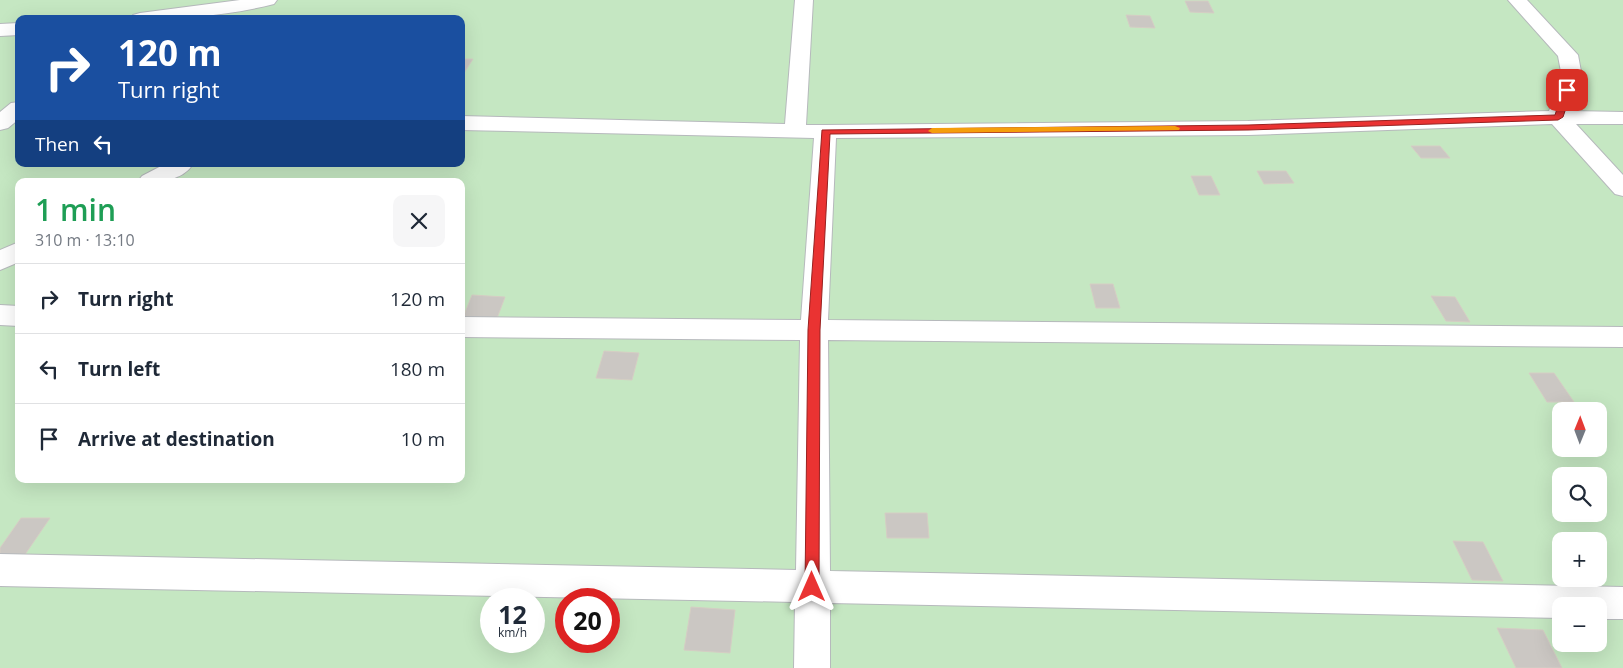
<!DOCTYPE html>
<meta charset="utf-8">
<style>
:root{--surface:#fff;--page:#f6f6f7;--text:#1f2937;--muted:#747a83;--line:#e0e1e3}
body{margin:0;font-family:"Open Sans",sans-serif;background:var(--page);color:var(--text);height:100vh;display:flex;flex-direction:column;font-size:19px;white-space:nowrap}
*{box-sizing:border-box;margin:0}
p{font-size:16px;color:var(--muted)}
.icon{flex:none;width:28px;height:28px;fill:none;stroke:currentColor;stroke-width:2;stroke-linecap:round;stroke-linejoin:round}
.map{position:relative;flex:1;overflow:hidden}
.panel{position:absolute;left:15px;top:178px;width:450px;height:305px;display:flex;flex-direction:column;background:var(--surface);border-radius:10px;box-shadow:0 5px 20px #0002}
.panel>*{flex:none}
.guide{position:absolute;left:15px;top:15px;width:450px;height:152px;border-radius:10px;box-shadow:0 5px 20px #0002;background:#1a4fa0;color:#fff;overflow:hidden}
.needle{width:32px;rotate:1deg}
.fabs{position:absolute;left:1552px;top:402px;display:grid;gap:10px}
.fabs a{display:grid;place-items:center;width:55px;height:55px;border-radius:10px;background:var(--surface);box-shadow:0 5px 20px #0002;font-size:25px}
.speed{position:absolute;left:480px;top:588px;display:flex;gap:10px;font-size:25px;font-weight:700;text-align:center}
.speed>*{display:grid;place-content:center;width:65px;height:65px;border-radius:50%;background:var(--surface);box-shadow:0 5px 20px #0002;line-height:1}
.speed small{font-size:12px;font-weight:400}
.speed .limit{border:8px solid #d22;background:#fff;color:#111}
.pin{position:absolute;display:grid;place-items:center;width:42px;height:42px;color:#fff;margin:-21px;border-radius:10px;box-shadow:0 2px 8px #0006}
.me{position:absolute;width:55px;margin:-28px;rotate:0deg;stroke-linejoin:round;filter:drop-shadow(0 0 4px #0008)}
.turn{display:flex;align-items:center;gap:18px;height:105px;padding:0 20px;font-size:22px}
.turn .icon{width:65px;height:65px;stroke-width:2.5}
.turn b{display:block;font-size:35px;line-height:42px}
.then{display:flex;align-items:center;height:48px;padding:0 20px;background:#0003;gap:10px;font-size:19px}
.round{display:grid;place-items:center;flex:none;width:52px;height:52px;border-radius:10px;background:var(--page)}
.summary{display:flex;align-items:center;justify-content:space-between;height:85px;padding:0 20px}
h1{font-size:30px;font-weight:600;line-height:38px;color:#1e9e55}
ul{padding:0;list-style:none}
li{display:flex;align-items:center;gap:15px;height:70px;padding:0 20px;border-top:1px solid var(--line)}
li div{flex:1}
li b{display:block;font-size:19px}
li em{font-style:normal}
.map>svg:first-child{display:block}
.green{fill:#c5e7c2;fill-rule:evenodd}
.building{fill:#cbc7c3;stroke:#d5cec4}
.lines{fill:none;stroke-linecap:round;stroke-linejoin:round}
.minor-casing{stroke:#b6b9bc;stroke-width:2}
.minor{fill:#fff;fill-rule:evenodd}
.route{fill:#ea3332;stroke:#982120}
.slow{fill:#f59e0b}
</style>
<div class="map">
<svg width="1623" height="668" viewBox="0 0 1623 668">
<rect width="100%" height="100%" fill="#f0ede6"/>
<path class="green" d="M 0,0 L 1623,0 L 1623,668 L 0,668 ZM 19,19 L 461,19 L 461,164 L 19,164 ZM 19,181 L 461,181 L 461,479 L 19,479 ZM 1561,411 L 1599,411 L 1599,449 L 1561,449 ZM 1561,476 L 1599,476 L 1599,514 L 1561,514 ZM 1561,541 L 1599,541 L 1599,579 L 1561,579 ZM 491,599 L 534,599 L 534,641 L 491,641 ZM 566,599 L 609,599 L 609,641 L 566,641 ZM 1561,606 L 1599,606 L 1599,644 L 1561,644 Z"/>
<path class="building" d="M 1185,1 L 1208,1 L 1214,13 L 1190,12 Z
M 1126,15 L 1150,16 L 1155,28 L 1130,27 Z
M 461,59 L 473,59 L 464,73 L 461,73 Z
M 1411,146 L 1440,146 L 1450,158 L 1421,158 Z
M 1257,171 L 1286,171 L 1294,183 L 1264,184 Z
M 1191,176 L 1211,176 L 1220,195 L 1199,195 Z
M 1090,284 L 1113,284 L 1120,308 L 1096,308 Z
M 472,295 L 505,297 L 496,321 L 462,320 Z
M 1431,296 L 1455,297 L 1470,322 L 1446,321 Z
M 604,351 L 639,353 L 632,380 L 596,378 Z
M 1529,373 L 1554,373 L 1574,402 L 1547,402 Z
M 885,513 L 927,513 L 929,538 L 887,538 Z
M 21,518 L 50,518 L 24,556 L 0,555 L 0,548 Z
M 1453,541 L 1483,542 L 1503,581 L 1472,580 Z
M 691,607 L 735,610 L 730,653 L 684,650 Z
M 1497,628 L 1543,630 L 1562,668 L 1516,668 Z"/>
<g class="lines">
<g class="minor-casing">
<path id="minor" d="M 240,0 L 277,0 L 274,4 C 227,16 179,19 131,19 L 133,15 L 140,13 Z
M 795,0 L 813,0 L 806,125 L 825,125 L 1248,121 L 1549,111 L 1562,77 L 1558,56 L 1508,0 L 1527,0 L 1578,55 L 1582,77 L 1571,111 L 1623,112 L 1623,124 L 1576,124 L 1623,175 L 1623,196 L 1615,194 L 1552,124 L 1248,135 L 836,138 L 828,320 L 1623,327 L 1623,347 L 828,340 L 830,571 L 1623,587 L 1623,619 L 1599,619 L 1599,606 L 1561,606 L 1561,618 L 830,603 L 830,668 L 794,668 L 795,602 L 0,586 L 0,554 L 796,570 L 800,340 L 461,337 L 461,317 L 801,320 L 814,138 L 461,130 L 461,116 L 785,124 Z
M 19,23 L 19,35 L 0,36 L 0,24 Z
M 19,102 L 19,119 L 8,128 L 0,130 L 0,112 L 11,103 Z
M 165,164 L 193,164 C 182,182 157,182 138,181 L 142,176 Z
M 19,242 L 19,262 L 0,270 L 0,250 Z
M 0,305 L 19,306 L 19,326 L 0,325 Z"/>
</g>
<use href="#minor" class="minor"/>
</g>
<path class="route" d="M 1567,88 L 1572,90 L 1563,117 L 1558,120 L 1248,130 L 830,134 L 820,330 L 819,587 L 817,591 L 812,593 L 807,591 L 805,587 L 808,330 L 822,130 L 1248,125 L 1555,115 L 1563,90 Z"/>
<path class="slow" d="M 1175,126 L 1180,128 L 1179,130 L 932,133 L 928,131 L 932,128 Z"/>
</svg>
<div class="fabs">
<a><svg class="needle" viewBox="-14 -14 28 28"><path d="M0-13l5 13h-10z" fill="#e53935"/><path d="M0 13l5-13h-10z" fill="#747a83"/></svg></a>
<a><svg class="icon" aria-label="search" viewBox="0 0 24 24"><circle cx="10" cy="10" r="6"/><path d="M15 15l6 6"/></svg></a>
<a>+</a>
<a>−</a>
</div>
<div class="speed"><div>12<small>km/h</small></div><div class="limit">20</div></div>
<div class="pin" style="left:1567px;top:90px;background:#d93025"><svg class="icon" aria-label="arrive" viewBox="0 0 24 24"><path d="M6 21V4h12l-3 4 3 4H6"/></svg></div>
<svg class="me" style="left:812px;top:587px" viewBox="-20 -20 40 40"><path d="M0-17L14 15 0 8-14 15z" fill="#ea3332" stroke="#fff" stroke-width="4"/></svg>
<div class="guide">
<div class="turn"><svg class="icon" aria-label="right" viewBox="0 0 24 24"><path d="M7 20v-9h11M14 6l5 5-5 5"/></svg><div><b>120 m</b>Turn right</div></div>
<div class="then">Then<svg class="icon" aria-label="left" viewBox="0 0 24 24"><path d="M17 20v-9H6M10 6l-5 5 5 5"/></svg></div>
</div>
<section class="panel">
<div class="summary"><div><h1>1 min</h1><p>310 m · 13:10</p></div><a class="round"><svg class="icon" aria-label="close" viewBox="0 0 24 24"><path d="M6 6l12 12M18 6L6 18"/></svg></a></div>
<ul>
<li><svg class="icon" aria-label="right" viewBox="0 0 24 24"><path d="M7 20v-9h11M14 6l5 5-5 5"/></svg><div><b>Turn right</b></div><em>120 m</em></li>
<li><svg class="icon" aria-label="left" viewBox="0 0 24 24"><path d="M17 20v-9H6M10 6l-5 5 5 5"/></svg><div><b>Turn left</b></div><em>180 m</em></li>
<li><svg class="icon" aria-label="arrive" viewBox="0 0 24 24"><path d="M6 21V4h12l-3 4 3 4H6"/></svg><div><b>Arrive at destination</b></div><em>10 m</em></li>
</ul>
</section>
</div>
